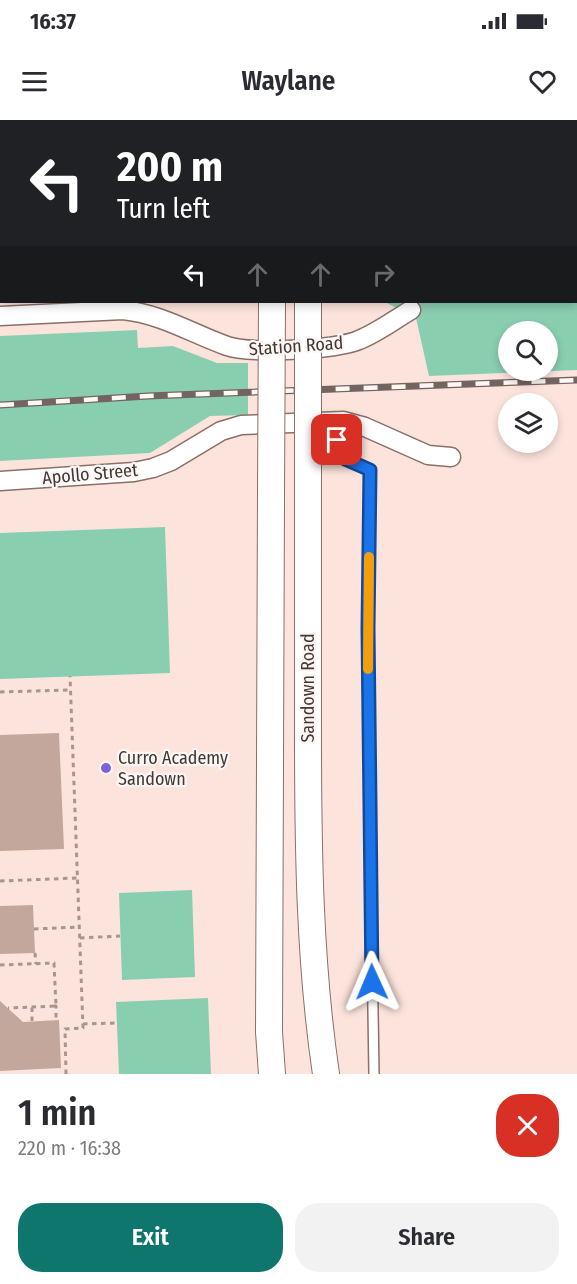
<!DOCTYPE html>
<meta charset="utf-8">
<style>
:root{--surface:#fff;--page:#f2f2f3;--text:#2b2b33;--muted:#7c7c81;--accent:#0f766e}
body{margin:0;font-family:"Fira Sans Condensed",sans-serif;background:var(--page);color:var(--text);height:100vh;display:flex;flex-direction:column;font-size:22px;white-space:nowrap}
*{box-sizing:border-box;margin:0}
p{font-size:20px;color:var(--muted)}
.icon{flex:none;width:33px;height:33px;fill:none;stroke:currentColor;stroke-width:2;stroke-linecap:round;stroke-linejoin:round}
.map{position:relative;height:954px;overflow:hidden}
.side{display:flex;flex-direction:column;background:var(--surface);flex:1}
.side>*{flex:none}
.hud{position:absolute;left:0px;top:0px;width:578px;height:183px;box-shadow:0 3px 9px #0003;background:#202124;color:#fff;overflow:hidden}
.controls{position:absolute;left:498px;top:201px;display:grid;gap:12px}
.controls a{display:grid;place-items:center;width:60px;height:60px;border-radius:50%;background:var(--surface);box-shadow:0 3px 9px #0003;font-size:30px}
.pin{position:absolute;display:grid;place-items:center;width:51px;height:51px;color:#fff;margin:-26px;border-radius:12px;box-shadow:0 3px 9px #0006}
.me{position:absolute;width:66px;margin:-33px;rotate:359deg;stroke-linejoin:round;filter:drop-shadow(0 0 4px #0008)}
.turn{display:flex;align-items:center;gap:21px;height:126px;padding:0 18px;font-size:27px}
.turn .icon{width:78px;height:78px;stroke-width:2.5}
.turn b{display:block;font-size:42px;line-height:51px}
.lanes{display:flex;align-items:center;height:57px;padding:0 18px;background:#0003;justify-content:center;gap:30px;direction:ltr}
.lanes .off{opacity:.35}
.round{display:grid;place-items:center;flex:none;width:63px;height:63px;border-radius:24px;background:var(--page)}
.head{display:flex;align-items:center;justify-content:space-between;height:102px;padding:0 18px}
h1{font-size:36px;font-weight:600;line-height:45px}
.cta{display:flex;gap:12px;margin-top:auto;padding:12px 18px}
.cta a{flex:1;height:69px;border-radius:24px;background:var(--accent);color:#fff;font-size:24px;font-weight:600;line-height:69px;text-align:center}
.cta a+a{background:var(--page);color:var(--text)}
.status{display:flex;justify-content:space-between;align-items:center;height:42px;padding:0 30px;background:var(--surface);direction:ltr}
.status svg{height:16px;fill:currentColor}
header{display:flex;justify-content:space-between;align-items:center;height:78px;padding:0 18px;background:var(--surface);font-size:27px;font-weight:600}
.map>svg:first-child{display:block}
.green{fill:#8aceb0;fill-rule:evenodd}
.building{fill:#c3a79d}
.lines{fill:none;stroke-linecap:round;stroke-linejoin:round}
.service-casing{stroke:#8a7067;stroke-width:12}
.minor-casing{stroke:#8a7067;stroke-width:21}
.secondary-casing{stroke:#8a7067;stroke-width:28}
.path{stroke:#a7958e;stroke-width:3;stroke-dasharray:4.5 4.5;stroke-linecap:butt}
.service{stroke:#fff;stroke-width:9}
.minor{stroke:#fff;stroke-width:18}
.secondary{stroke:#fff;stroke-width:26}
.rail-casing{stroke:#73645f;stroke-width:7}
.rail{stroke:#fcf6f4;stroke-width:4.5;stroke-dasharray:14;stroke-linecap:butt}
.secondary-bridge-casing{stroke:#8a7067;stroke-width:28;stroke-linecap:butt}
.secondary-bridge{stroke:#fff;stroke-width:26}
.route-casing{stroke:#114b97;stroke-width:15}
.route{stroke:#1a73e8;stroke-width:10}
.slow{stroke:#f59e0b;stroke-width:10}
.poi-dot{fill:#7e62dd;stroke:#fcf6f4;stroke-width:2}
.labels{text-anchor:middle;stroke-width:4.5;stroke-linejoin:round;paint-order:stroke}
.street-label{font-size:18px;fill:#433833;stroke:#fcf6f4}
.poi-label{font-size:18px;fill:#433833;stroke:#fcf6f4;text-anchor:start}
</style>
<div class="status"><b>16:37</b><svg viewBox="0 0 49 12"><path d="M0 12V9h3v3zM5 12V6h3v6zM10 12V3h3v9zM15 12V0h3v12zM26 1h20v11H26zM47 4h2v5h-2z"/></svg></div>
<header><svg class="icon" aria-label="menu" viewBox="0 0 24 24"><path d="M4 6h16M4 12h16M4 18h16"/></svg>Waylane<svg class="icon" aria-label="heart" viewBox="0 0 24 24"><path d="M12 20l-8-8c-3-5 5-10 8-4 3-6 11-1 8 4z"/></svg></header>
<div class="map">
<svg width="577" height="954" viewBox="0 0 577 954">
<rect width="100%" height="100%" fill="#fce4dc"/>
<path class="green" d="M 328,0 L 577,0 L 577,250 L 429,256 L 416,198 L 385,182 L 576,182 L 576,2 L 328,2 ZM 508,212 L 548,212 L 548,250 L 508,250 Z
M 137,210 L 138,228 L 173,226 L 217,243 L 248,243 L 248,295 L 210,296 L 150,333 L 0,341 L 0,216 Z
M 165,407 L 170,553 L 0,559 L 0,413 Z
M 192,770 L 195,857 L 122,860 L 119,773 Z
M 208,878 L 211,954 L 119,954 L 116,882 Z"/>
<path class="building" d="M 59,613 L 64,729 L 0,731 L 0,615 Z
M 33,785 L 35,833 L 0,834 L 0,786 Z
M 0,881 L 23,902 L 59,900 L 61,948 L 0,951 Z"/>
<g class="lines">
<g class="service-casing">
<path id="service" d="M 329,302 L 345,339 L 370,350 L 367,509 L 374,954"/>
</g>
<g class="minor-casing">
<path id="minor" d="M 0,46 L 2,47
M 0,196 L 123,190 C 161,194 191,213 227,226 C 251,234 335,230 359,220 C 377,213 394,200 411,190
M 0,361 L 134,352 L 153,348 L 171,341 L 221,311 L 241,305 L 343,301 L 365,307 L 428,335 L 451,337"/>
</g>
<g class="secondary-casing">
<path id="secondary" d="M 271,0 L 271,2
M 309,2 L 309,0
M 308,371 C 308,450 308,529 308,608 C 308,724 309,839 326,954
M 271,373 L 269,912 L 272,954"/>
</g>
<path class="path" d="M 0,572 L 70,570
M 0,761 L 77,758
M 34,809 L 79,807
M 80,818 L 120,816
M 35,833 L 36,844
M 0,845 L 54,843 L 56,886 L 8,888
M 54,886 L 56,886 L 56,900
M 32,901 L 32,887
M 83,904 L 117,903
M 66,954 L 65,909 L 83,908 L 70,556"/>
<use href="#service" class="service"/>
<use href="#minor" class="minor"/>
<use href="#secondary" class="secondary"/>
<g class="rail-casing">
<path id="rail" d="M 0,285 L 148,276 L 577,260"/>
</g>
<use href="#rail" class="rail"/>
<g class="secondary-bridge-casing">
<path id="secondary-bridge" d="M 308,182 L 308,371
M 271,373 L 272,182"/>
</g>
<use href="#secondary-bridge" class="secondary-bridge"/>
</g>
<g class="lines">
<g class="route-casing">
<path id="route" d="M 337,320 L 345,339 L 370,350 L 368,509 L 372,862"/>
</g>
<use href="#route" class="route"/>
<path class="slow" d="M 368,549 L 369,437"/>
</g>
<circle class="poi-dot" cx="106" cy="648" r="6"/>
<g class="labels">
<g class="street-label">
<text transform="translate(296 226) rotate(-4)" y="6">Station Road</text>
<text transform="translate(90 354) rotate(-5)" y="6">Apollo Street</text>
<text transform="translate(308 568) rotate(-90)" y="6">Sandown Road</text>
</g>
<g class="poi-label">
<text x="118" y="644">Curro Academy<tspan x="118" dy="21">Sandown</tspan></text>
</g>
</g>
</svg>
<div class="controls">
<a><svg class="icon" aria-label="search" viewBox="0 0 24 24"><circle cx="10" cy="10" r="6"/><path d="M15 15l6 6"/></svg></a>
<a><svg class="icon" aria-label="layers" viewBox="0 0 24 24"><path d="M12 4l9 5-9 5-9-5zM3 14l9 5 9-5"/></svg></a>
</div>
<div class="pin" style="left:337px;top:320px;background:#d93025"><svg class="icon" aria-label="arrive" viewBox="0 0 24 24"><path d="M6 21V4h12l-3 4 3 4H6"/></svg></div>
<svg class="me" style="left:372px;top:862px" viewBox="-20 -20 40 40"><path d="M0-17L14 15 0 8-14 15z" fill="#1a73e8" stroke="#fff" stroke-width="4"/></svg>
<div class="hud">
<div class="turn"><svg class="icon" aria-label="left" viewBox="0 0 24 24"><path d="M17 20v-9H6M10 6l-5 5 5 5"/></svg><div><b>200 m</b>Turn left</div></div>
<div class="lanes"><svg class="icon" aria-label="left" viewBox="0 0 24 24"><path d="M17 20v-9H6M10 6l-5 5 5 5"/></svg><svg class="icon off" aria-label="ahead" viewBox="0 0 24 24"><path d="M12 20V5M6 11l6-6 6 6"/></svg><svg class="icon off" aria-label="ahead" viewBox="0 0 24 24"><path d="M12 20V5M6 11l6-6 6 6"/></svg><svg class="icon off" aria-label="right" viewBox="0 0 24 24"><path d="M7 20v-9h11M14 6l5 5-5 5"/></svg></div>
</div>
</div>
<section class="side">
<div class="head"><div><h1>1 min</h1><p>220 m · 16:38</p></div><a class="round" style="background:#d93025;color:#fff"><svg class="icon" aria-label="close" viewBox="0 0 24 24"><path d="M6 6l12 12M18 6L6 18"/></svg></a></div>
<div class="cta"><a>Exit</a><a>Share</a></div>
</section>
